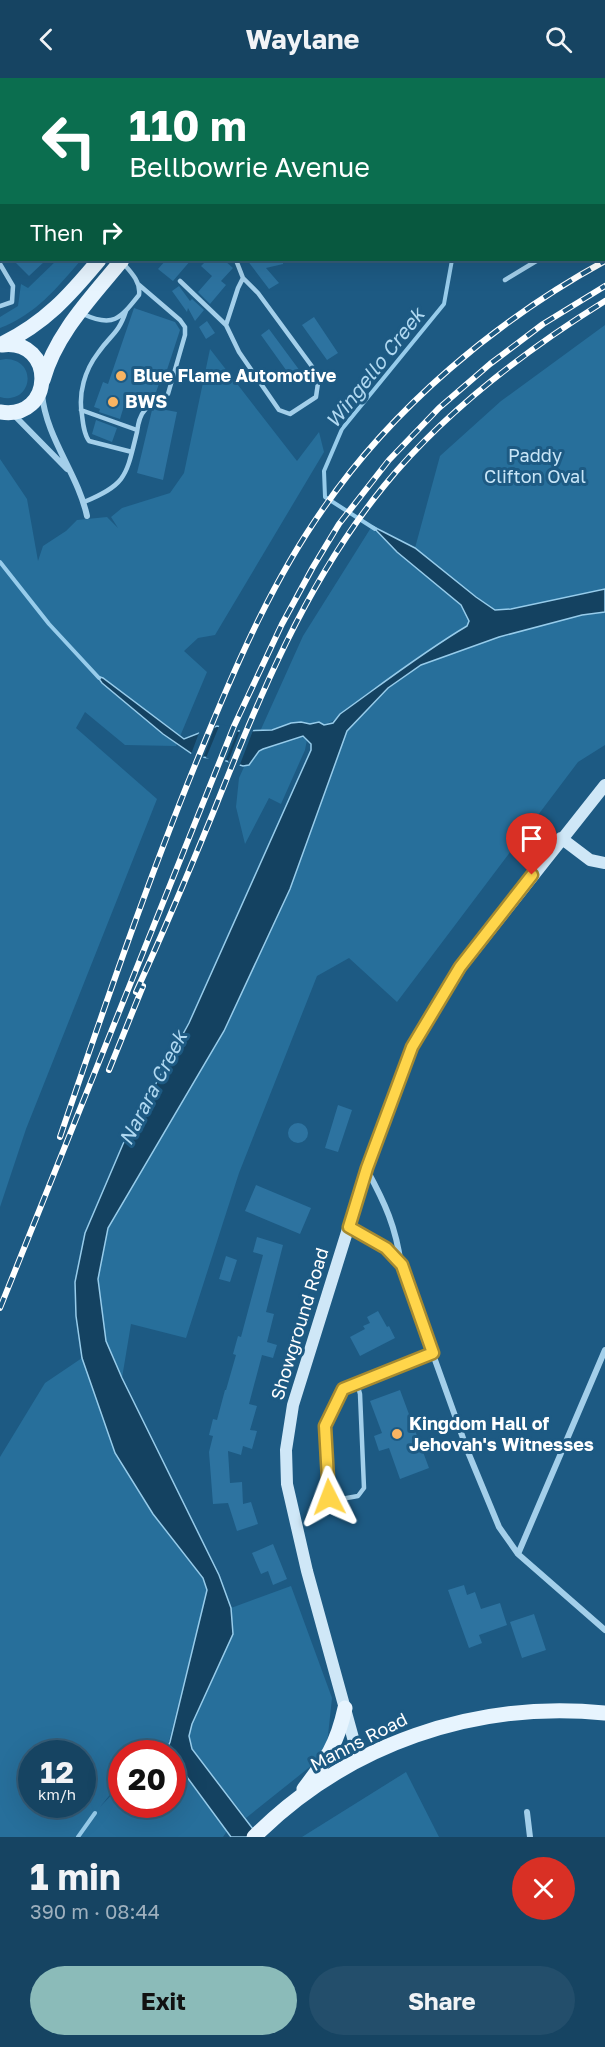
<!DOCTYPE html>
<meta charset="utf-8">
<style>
:root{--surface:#164462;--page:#234e6b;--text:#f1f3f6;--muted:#9eb0be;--line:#355c77;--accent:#8bbbb9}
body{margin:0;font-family:"Golos Text",sans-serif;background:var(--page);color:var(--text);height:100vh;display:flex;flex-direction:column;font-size:22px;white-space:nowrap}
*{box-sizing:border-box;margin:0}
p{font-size:20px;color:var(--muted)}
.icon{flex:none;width:33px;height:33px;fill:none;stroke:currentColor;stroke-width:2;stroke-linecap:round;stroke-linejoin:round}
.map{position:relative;height:1759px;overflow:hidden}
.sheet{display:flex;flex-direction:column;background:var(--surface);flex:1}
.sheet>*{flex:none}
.guide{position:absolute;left:0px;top:0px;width:606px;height:183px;box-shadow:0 6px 24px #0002,0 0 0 2px var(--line);background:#0b6e4f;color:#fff;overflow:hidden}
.speed{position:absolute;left:18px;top:1662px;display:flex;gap:12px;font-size:30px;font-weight:700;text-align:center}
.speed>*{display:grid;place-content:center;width:78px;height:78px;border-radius:50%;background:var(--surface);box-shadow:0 6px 24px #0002,0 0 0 2px var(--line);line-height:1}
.speed small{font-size:15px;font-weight:400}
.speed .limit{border:9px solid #d22;background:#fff;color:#111}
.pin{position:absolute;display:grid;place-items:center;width:51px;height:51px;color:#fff;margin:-62px -26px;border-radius:50% 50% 50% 0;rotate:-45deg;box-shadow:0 0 6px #0007}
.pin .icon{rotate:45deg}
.me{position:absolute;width:66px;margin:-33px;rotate:357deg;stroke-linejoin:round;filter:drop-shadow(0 0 4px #0008)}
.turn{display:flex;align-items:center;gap:21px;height:126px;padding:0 30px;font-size:27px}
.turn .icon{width:78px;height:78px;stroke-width:2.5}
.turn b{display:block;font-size:42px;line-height:51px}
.then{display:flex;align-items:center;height:57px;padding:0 30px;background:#0003;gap:12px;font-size:22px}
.round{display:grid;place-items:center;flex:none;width:63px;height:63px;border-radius:32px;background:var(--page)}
.head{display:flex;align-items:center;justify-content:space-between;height:102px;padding:0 30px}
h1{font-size:36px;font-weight:700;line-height:45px}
.action{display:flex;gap:12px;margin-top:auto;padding:12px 30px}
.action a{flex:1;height:69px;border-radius:36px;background:var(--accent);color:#111;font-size:24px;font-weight:700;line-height:69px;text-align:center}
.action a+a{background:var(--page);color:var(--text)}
header{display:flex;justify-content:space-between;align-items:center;height:78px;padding:0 30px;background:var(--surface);font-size:27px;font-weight:700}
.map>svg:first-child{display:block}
.green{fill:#276f9b;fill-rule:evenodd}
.water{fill:#144261;stroke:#97cceb;stroke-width:1.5}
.pier{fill:#1d5a83}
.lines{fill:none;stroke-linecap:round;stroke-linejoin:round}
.stream{stroke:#97cceb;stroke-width:4}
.building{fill:#2d73a0}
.lane{stroke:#a3cfea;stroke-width:4.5}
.street{stroke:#a3cfea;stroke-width:6}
.secondary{stroke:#cfe7f7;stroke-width:12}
.primary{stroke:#e7f4fe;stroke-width:15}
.rail-casing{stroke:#fff;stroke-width:6}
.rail{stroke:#1d5a83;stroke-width:4;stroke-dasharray:11;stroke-linecap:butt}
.route-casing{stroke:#a68a30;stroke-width:15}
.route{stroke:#ffd54a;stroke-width:10}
.poi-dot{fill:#f9b462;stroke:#1d5a83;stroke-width:2}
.labels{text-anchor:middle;stroke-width:6;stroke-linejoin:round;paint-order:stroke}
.poi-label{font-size:18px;font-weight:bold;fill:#fff;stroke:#1d5a83;text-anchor:start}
.park-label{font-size:18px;fill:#c8e5f7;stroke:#1d5a83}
.street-label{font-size:18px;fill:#fff;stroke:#1d5a83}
.water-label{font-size:20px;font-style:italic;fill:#afd8f1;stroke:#1d5a83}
</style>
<header><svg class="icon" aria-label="back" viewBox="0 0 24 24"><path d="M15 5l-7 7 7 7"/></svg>Waylane<svg class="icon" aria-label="search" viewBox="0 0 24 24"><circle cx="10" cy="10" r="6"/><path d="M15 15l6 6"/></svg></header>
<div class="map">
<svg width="605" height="1759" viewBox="0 0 605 1759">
<rect width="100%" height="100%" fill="#1d5a83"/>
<path class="green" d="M 57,182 L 81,182 C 57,210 35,237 0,250 L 0,239 L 18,228 L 21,206 L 28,210 Z
M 605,247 L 605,511 L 511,531 L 495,532 L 476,519 L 415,470 L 440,378 L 501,323 Z
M 210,271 L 297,383 L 319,354 L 324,374 L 215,557 L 198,560 L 184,573 L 207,594 L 176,668 L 125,667 L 85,634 L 76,650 L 157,721 L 26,1051 L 0,1129 L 0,381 L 27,421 L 38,483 L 43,468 L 66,453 L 77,442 L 107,439 L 118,450 L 111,439 L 122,430 L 170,415 L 184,395 Z
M 6,281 C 39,282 32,328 0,319 L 0,282 Z
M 372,448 L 461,527 L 469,543 L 468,548 C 423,574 382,606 340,636 C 331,647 324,647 310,646 L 305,672 L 281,726 L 269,720 L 245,766 L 236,729 L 239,700 L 303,558 Z
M 605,534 L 605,667 L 578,684 L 397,924 L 349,880 L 317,898 L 239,1095 L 186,1260 L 131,1246 L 122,1300 L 106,1263 L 100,1224 L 98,1201 L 108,1150 L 224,953 L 290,811 L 347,653 L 388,610 L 421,587 L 499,559 L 582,537 Z
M 82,1280 L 115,1375 L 153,1436 L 203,1500 L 207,1513 L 167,1671 L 155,1675 L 122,1676 L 121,1703 L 100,1729 L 121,1707 L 122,1726 L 172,1726 L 173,1680 L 227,1753 L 223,1759 L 0,1759 L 0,1379 L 45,1305 ZM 32,1676 L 82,1676 L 82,1726 L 32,1726 Z
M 291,1508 L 332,1620 L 326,1676 L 246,1740 L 192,1671 L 189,1658 L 192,1646 L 233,1556 L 231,1530 Z
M 406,1694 L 439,1759 L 302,1759 Z"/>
<path class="water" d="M 372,448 L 415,470 L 476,519 L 495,532 L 511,531 L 605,511 L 605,534 L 582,537 L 499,559 L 421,587 L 388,610 L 347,653 L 290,811 L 224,953 L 108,1150 L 98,1201 L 106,1263 L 122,1300 L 219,1497 L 231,1530 L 233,1556 L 192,1646 L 189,1658 L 192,1671 L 259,1759 L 231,1759 L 173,1680 L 172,1676 L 155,1675 L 167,1671 L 170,1664 L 207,1512 L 203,1500 L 153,1436 L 115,1375 L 82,1280 L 76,1238 L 75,1204 L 85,1155 L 123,1066 L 189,945 L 311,672 L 311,666 L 303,658 L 263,671 L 259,673 L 249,687 L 243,688 L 223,682 L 195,678 L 163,656 L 102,605 L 97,598 L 103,600 L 184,661 L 217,648 L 239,653 L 272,652 L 291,645 L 301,644 L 310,646 L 319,644 L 324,647 L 333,645 L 340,636 C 382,606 423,574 467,548 L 469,543 L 461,527 L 397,474 Z"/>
<path class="pier" d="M 216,646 L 202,683 L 190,679 L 200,652 Z
M 220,646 L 239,650 L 224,686 L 206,680 Z
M 241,650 L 254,650 L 239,689 L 228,684 Z"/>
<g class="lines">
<path class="stream" d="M 421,2 L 421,0
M 375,451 L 325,419 L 324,393 L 342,351 L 444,226 L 452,182
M 0,484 L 49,546 L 99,600
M 78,1759 L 95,1735"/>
</g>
<path class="building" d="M 13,182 L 46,182 L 29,198 Z
M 166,182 L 191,182 L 173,203 L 158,191 Z
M 207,182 L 224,182 L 233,190 L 221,203 L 226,207 L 210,226 L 198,214 L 212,198 L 201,188 Z
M 247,182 L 283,182 L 283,186 L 266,190 L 279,205 L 269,211 Z
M 179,208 L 190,223 L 192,221 L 204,232 L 195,243 L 188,230 L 187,234 L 172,213 Z
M 134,230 L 175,244 L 180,252 L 165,298 L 162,297 L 154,320 L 146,325 L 127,318 L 120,341 L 99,334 L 100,331 L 94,329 L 103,304 L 108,306 Z
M 314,239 L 338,275 L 327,282 L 302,247 Z
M 207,243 L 215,255 L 206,261 L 199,249 Z
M 269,251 L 300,293 L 291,299 L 261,257 Z
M 155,330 L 177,334 L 163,402 L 137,395 L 152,332 Z
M 96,342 L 117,350 L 112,364 L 92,356 Z
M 338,1027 L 352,1032 L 338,1074 L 325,1070 Z
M288 1055a10 10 0 1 1 20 0a10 10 0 1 1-20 0Z
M 256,1107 L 311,1130 L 300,1156 L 245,1133 Z
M 257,1159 L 283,1167 L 266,1234 L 274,1236 L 267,1264 L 277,1267 L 273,1280 L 262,1277 L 249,1326 L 257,1328 L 250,1352 L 257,1353 L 252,1371 L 243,1368 L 241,1377 L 228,1373 L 230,1405 L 242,1404 L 243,1426 L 251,1424 L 258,1446 L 237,1453 L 228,1425 L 213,1426 L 209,1374 L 213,1358 L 209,1357 L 213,1341 L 217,1342 L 225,1312 L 226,1312 L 236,1277 L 233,1276 L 238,1258 L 241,1259 L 263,1177 L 253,1174 Z
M 226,1178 L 237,1182 L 230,1204 L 219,1201 Z
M 378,1233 L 387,1249 L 389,1248 L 395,1260 L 360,1278 L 350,1259 L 365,1251 L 363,1248 L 370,1245 L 367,1239 Z
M 400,1312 L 429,1390 L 400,1401 L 389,1370 L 379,1373 L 374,1358 L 382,1355 L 370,1323 Z
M 273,1466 L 287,1501 L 273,1507 L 268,1493 L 261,1496 L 252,1475 Z
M 464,1507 L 467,1517 L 475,1514 L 481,1531 L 500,1525 L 507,1547 L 479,1557 L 482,1565 L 469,1570 L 448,1512 Z
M 534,1536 L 546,1572 L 522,1580 L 510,1544 Z"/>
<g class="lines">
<path class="lane" d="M 0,1 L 2,4
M 210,2 L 211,0
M 0,114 L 2,113
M 604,141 L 605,140
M 236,182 L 243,200
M 0,186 L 13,208 L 12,224 L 0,228
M 505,202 L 538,182
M 180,203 L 226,247 L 239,274 L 279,332 L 290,336 L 316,319 L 319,298 L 258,215 L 243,200 L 238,210 L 226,247
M 126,233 C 118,257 111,256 98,275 C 85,292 78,315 82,337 C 83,346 84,356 89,363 L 132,374
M 83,236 C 113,250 120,241 139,217 C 141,204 131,194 123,185
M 81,332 L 137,352
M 84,424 C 127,406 126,398 137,354 C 138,347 139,338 145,332 C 151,325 161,323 168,316 L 185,257 L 185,249 L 180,242 L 138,206
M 357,1305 L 343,1311 L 325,1348 L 330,1423 L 358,1418 L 364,1410 L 360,1316 L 357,1305 L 433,1275"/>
<path class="street" d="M 42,316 C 46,360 78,396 87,438
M 13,336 L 67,391
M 367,1092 C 385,1125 396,1149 401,1187 L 468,1374 L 499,1449 L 518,1476 L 605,1552
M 349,1149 L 386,1170 L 401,1186
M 518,1476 L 605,1272
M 527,1734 L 530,1759"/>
<path class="secondary" d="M 561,760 L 590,782 L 605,785
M 361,1681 L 355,1667 L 307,1493 L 287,1406 L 286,1372 L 293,1327 L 367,1090 L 412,969 L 461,889 L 605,707"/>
<path class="primary" d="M 251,2 L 253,0
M 287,2 L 289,0
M 2,266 C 45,245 69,218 99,182
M 43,302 C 56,255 92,219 122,182
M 0,334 C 55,343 56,260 2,267
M 304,1711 C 326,1682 337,1667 345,1630
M 254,1759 C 347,1666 475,1622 605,1635"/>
<g class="rail-casing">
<path id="rail" d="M 136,914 C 163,855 188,796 213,735 C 259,620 305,505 384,408 C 443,335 526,272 605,223
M 109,992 L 143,908
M 60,1059 C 106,924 152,790 207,658 C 239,580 274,501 323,431 C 393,329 497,242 605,183
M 0,1230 L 234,648 L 282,546 L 313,489 L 339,446 L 389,382 L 439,330 L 490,286 L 543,246 L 605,208"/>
</g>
<use href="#rail" class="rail"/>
</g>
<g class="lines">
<g class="route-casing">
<path id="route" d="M 329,1419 L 325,1348 L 343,1311 L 433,1275 L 402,1187 L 386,1170 L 349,1149 L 367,1090 L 412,969 L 460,889 L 532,797"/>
</g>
<use href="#route" class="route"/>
</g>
<g class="poi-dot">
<circle cx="121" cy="298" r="6"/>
<circle cx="113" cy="324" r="6"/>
<circle cx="397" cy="1356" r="6"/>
</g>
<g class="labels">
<g class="poi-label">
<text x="133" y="304">Blue Flame Automotive</text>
<text x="125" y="330">BWS</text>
<text x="409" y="1352">Kingdom Hall of<tspan x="409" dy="21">Jehovah's Witnesses</tspan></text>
</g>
<g class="park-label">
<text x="535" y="384">Paddy<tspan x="535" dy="21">Clifton Oval</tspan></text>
</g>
<g class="street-label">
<text transform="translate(300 1246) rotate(-73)" y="6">Showground Road</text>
<text transform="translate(359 1664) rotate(-27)" y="6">Manns Road</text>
</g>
<g class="water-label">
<text transform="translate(375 290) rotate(-52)" y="7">Wingello Creek</text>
<text transform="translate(153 1010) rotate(-63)" y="7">Narara Creek</text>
</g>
</g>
</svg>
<div class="speed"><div>12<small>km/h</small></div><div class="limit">20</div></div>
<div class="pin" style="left:532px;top:797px;background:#d93025"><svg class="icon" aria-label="arrive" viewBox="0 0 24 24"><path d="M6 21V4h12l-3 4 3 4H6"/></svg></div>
<svg class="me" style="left:329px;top:1419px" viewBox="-20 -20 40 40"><path d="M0-17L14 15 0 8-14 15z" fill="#ffd54a" stroke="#fff" stroke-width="4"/></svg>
<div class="guide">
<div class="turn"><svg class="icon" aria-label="left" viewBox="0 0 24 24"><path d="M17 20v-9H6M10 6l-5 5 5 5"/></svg><div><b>110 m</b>Bellbowrie Avenue</div></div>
<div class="then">Then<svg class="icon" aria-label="right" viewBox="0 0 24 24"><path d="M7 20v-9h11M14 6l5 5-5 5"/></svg></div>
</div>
</div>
<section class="sheet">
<div class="head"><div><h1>1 min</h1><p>390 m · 08:44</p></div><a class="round" style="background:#d93025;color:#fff"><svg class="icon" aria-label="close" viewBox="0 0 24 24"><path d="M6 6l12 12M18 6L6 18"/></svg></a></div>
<div class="action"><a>Exit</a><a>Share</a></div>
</section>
